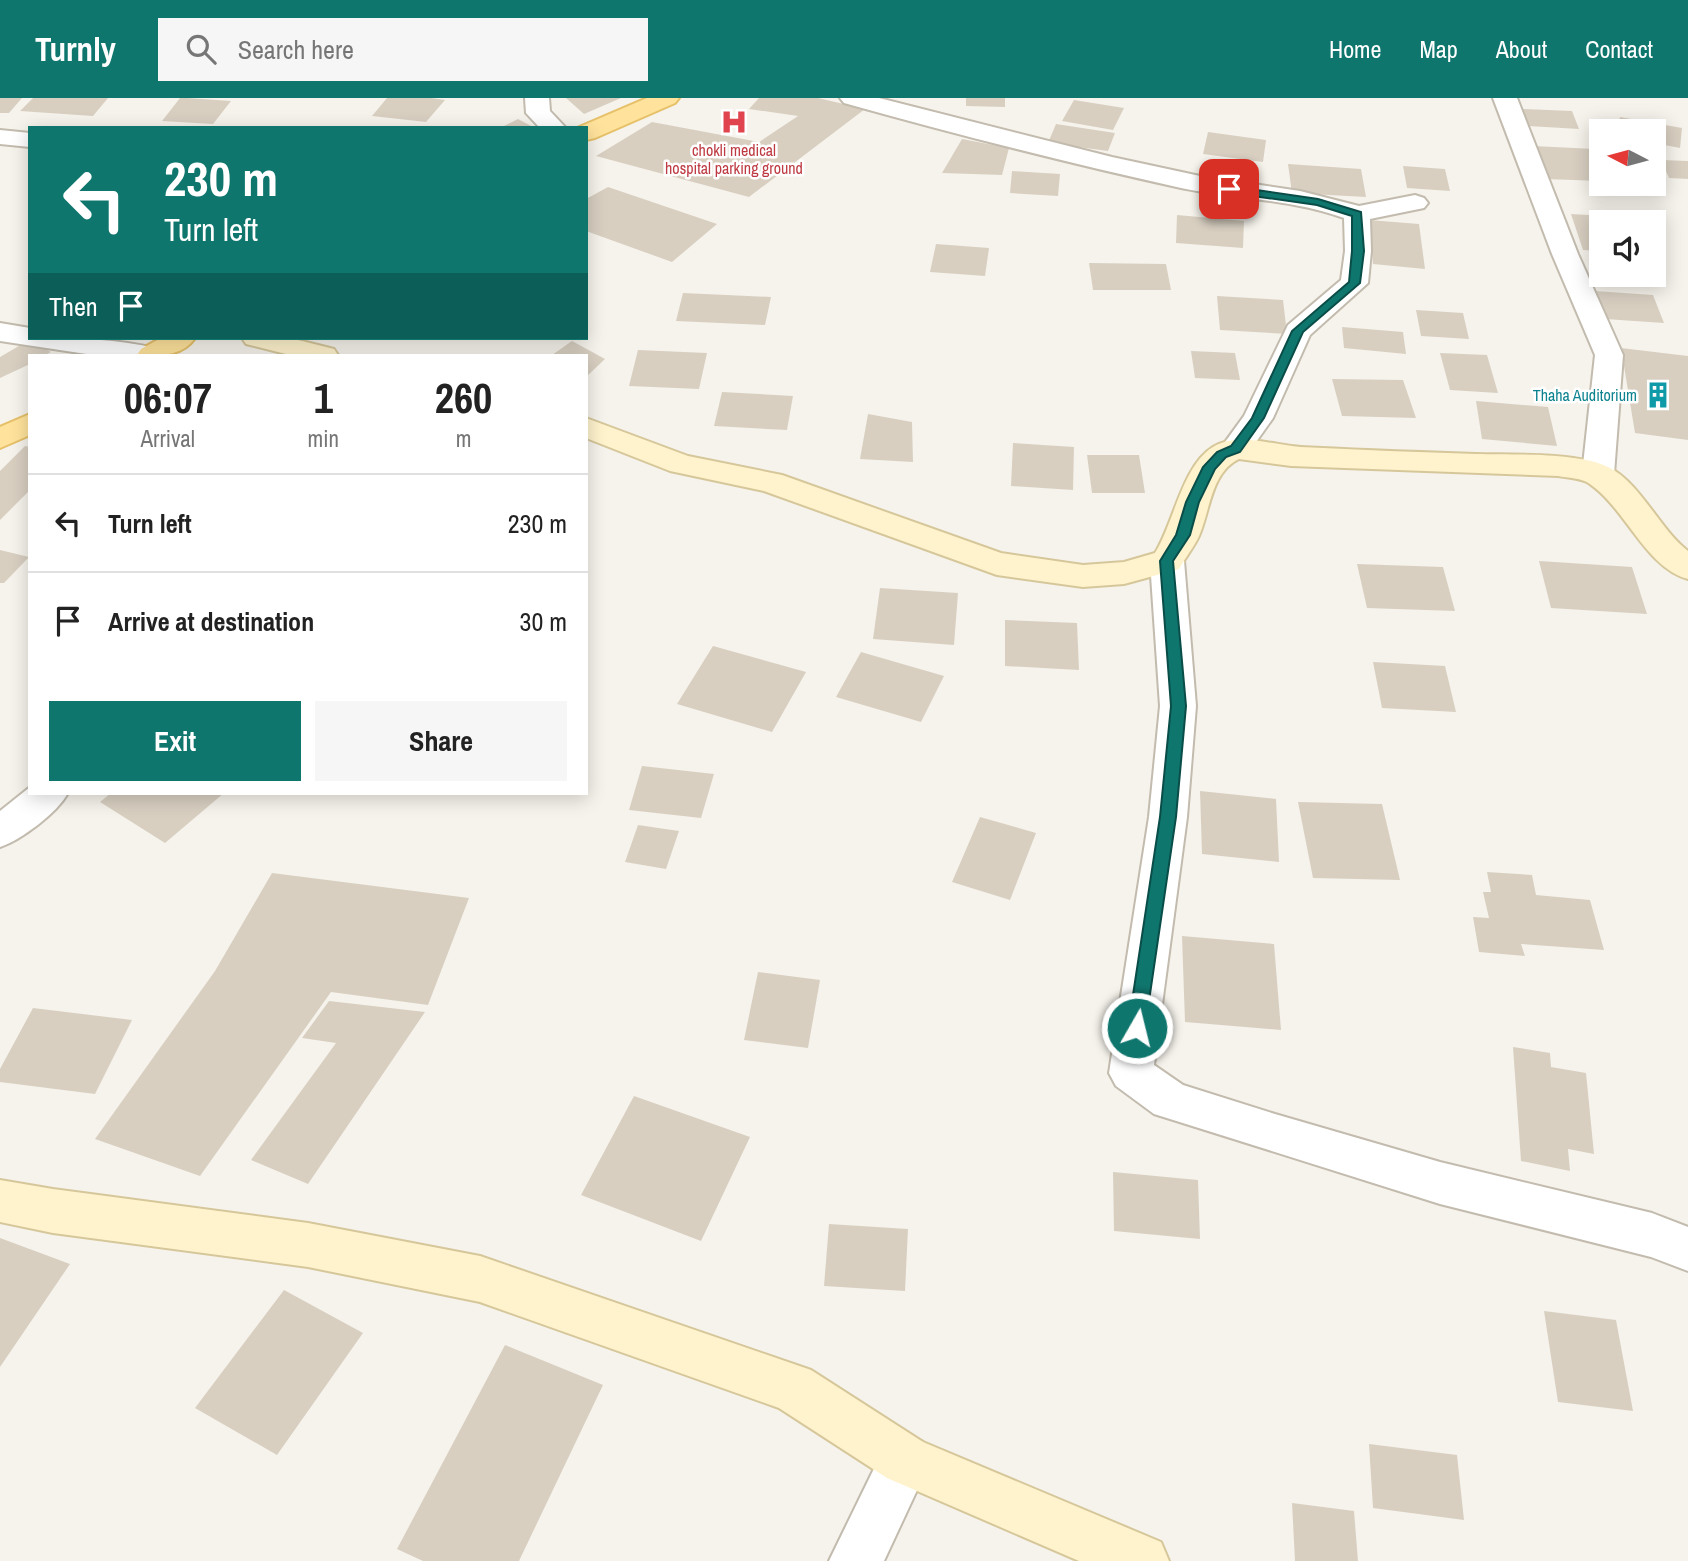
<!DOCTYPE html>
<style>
:root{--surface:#fff;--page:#f6f6f6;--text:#222;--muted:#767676;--line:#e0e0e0;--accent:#0f766e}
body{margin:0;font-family:"Archivo Narrow",sans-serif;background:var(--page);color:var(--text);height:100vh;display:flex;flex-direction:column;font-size:26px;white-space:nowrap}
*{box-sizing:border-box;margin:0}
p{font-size:23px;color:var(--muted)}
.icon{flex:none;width:38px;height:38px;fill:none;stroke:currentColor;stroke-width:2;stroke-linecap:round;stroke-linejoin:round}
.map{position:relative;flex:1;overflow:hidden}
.details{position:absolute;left:28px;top:256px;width:560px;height:441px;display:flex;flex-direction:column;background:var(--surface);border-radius:0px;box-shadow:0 4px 18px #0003}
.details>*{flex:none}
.banner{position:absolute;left:28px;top:28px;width:560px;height:214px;border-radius:0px;box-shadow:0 4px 18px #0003;background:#0f766e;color:#fff;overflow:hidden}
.needle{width:46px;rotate:276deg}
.buttons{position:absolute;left:1589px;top:21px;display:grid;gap:14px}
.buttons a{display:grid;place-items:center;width:77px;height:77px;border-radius:0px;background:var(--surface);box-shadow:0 4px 18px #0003;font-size:35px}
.pin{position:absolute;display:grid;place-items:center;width:60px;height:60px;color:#fff;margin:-30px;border-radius:14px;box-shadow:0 4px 10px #0006}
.me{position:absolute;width:77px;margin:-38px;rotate:8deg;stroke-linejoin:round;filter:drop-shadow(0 0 5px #0008)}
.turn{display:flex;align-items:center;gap:24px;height:147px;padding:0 21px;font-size:32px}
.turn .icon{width:91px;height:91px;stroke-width:2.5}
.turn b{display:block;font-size:49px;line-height:60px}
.then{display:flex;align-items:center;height:66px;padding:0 21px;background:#0003;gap:14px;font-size:26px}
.eta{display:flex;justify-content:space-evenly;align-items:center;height:119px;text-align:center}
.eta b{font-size:42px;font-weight:800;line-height:49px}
.cta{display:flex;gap:14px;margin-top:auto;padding:14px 21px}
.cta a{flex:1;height:80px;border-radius:0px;background:var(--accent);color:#fff;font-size:28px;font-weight:800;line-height:80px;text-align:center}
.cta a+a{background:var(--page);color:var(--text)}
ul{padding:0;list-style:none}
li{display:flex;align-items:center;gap:21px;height:98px;padding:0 21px;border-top:2px solid var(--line)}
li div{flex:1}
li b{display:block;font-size:26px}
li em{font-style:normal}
header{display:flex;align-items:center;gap:42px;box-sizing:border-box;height:98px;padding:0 35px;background:var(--accent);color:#fff}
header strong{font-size:33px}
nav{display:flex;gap:38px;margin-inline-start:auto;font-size:24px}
.search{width:490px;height:63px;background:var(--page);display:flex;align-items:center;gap:18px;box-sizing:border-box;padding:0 24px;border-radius:0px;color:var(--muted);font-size:26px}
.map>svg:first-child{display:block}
.building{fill:#d8cfc1}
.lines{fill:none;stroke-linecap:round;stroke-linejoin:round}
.street-casing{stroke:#c2bbae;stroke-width:4}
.secondary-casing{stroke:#d6c79b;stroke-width:4}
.primary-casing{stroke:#e6c16a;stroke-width:4}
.street{fill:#fff;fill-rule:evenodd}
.secondary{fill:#fff3cd;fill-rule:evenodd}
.primary{fill:#ffe39c;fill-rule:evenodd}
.route{fill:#0f766e;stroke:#0a4d48;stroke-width:2}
.labels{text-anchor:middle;stroke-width:5;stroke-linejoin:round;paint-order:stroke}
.far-health-label{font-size:16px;fill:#be3a42;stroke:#fff}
.far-culture-label{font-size:16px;fill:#0d838f;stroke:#fff;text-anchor:end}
</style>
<header>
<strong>Turnly</strong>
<div class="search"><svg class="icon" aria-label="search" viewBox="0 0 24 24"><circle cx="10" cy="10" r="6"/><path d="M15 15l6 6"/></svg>Search here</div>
<nav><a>Home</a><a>Map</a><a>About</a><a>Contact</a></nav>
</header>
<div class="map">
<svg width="1688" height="1463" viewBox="0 0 1688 1463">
<rect width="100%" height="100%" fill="#f6f3ec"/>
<path class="building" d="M 0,0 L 22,0 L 9,15 L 0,15 Z
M 33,0 L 108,0 L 93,18 L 20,13 Z
M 180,0 L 187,0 L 231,3 L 213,26 L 162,23 Z
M 387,0 L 431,0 L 445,2 L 426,24 L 372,18 Z
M 566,0 L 621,0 L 584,16 Z
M 759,0 L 818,0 L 865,11 L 749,99 L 596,58 L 652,24 L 759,44 L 798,18 L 749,11 Z
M 966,0 L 1005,0 L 1005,9 L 966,8 Z
M 1074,2 L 1124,10 L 1113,32 L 1062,23 Z
M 1521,11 L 1572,13 L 1579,31 L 1528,28 Z
M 1620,19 L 1682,30 L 1680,50 L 1654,45 L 1654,33 L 1617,33 Z
M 518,21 L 535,30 L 500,30 Z
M 1056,26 L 1115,35 L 1108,53 L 1048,45 Z
M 1208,34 L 1266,42 L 1263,64 L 1203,56 Z
M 962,41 L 1009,50 L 1002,77 L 942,75 Z
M 1533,48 L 1595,51 L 1601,65 L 1601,83 L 1545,81 Z
M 1661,62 L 1688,63 L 1688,81 L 1669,80 Z
M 1288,66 L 1361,71 L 1366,99 L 1292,95 Z
M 1403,68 L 1445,71 L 1450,93 L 1407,90 Z
M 1012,73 L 1060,76 L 1058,98 L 1010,95 Z
M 608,89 L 717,126 L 672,164 L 586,133 L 586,101 Z
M 1571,116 L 1624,119 L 1626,124 L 1601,124 L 1601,153 L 1583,152 Z
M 1177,117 L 1244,123 L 1243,150 L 1176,145 Z
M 1369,122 L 1419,126 L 1425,171 L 1373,166 Z
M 936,146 L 989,150 L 985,178 L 930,174 Z
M 1089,165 L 1166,166 L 1171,192 L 1093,192 Z
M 1595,193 L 1653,197 L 1664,225 L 1605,221 Z
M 683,195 L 771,199 L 765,227 L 676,223 Z
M 1217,198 L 1283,202 L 1287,236 L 1220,232 Z
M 1416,212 L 1463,215 L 1469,241 L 1421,238 Z
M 1342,229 L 1403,234 L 1406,256 L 1344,250 Z
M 29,242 L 51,254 L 45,257 L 30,257 L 30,266 L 0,280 L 0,259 Z
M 572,243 L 605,261 L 586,279 L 586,257 L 552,257 Z
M 1621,250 L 1688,258 L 1688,342 L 1635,335 Z
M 638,252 L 707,255 L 699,291 L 629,288 Z
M 1191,253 L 1235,255 L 1240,282 L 1195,280 Z
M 1440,255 L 1487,257 L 1498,295 L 1450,292 Z
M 1332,281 L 1403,282 L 1416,320 L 1342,318 Z
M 722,294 L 793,298 L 787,332 L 714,328 Z
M 1476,303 L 1548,309 L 1557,348 L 1482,341 Z
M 868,316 L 912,324 L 913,364 L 860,361 Z
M 1013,345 L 1074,349 L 1073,392 L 1011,388 Z
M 25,348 L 30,349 L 30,392 L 0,422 L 0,373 Z
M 1087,357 L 1139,357 L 1145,395 L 1092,395 Z
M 0,452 L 29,459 L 4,485 L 0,485 Z
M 1539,463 L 1632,469 L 1647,516 L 1551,510 Z
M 1357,466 L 1443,469 L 1455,513 L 1367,510 Z
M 880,490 L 958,495 L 954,547 L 873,541 Z
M 1005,522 L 1077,525 L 1079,572 L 1005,568 Z
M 713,548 L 806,574 L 772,634 L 677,606 Z
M 861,554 L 944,578 L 921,624 L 836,599 Z
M 1373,564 L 1445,568 L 1456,614 L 1382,610 Z
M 642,668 L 714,676 L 701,720 L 629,712 Z
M 1200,693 L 1276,701 L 1279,764 L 1202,756 Z
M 111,695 L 224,695 L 165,745 L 100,704 Z
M 1298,704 L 1382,706 L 1400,782 L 1313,780 Z
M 980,719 L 1036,735 L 1010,802 L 952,784 Z
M 638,727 L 679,733 L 666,771 L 625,764 Z
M 1487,774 L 1532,777 L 1536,797 L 1590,802 L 1604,852 L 1521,846 L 1525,858 L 1479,854 L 1473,819 L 1489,820 L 1483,794 L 1491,794 Z
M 272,775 L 469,800 L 428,907 L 331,894 L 200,1078 L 95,1041 L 215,873 Z
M 1182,838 L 1274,846 L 1281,932 L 1185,924 Z
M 758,874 L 820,882 L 808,950 L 744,942 Z
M 329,903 L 425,914 L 308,1086 L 251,1062 L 336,945 L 302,940 Z
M 33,910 L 132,922 L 95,996 L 0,984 L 0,971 Z
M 1513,949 L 1550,955 L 1551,969 L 1586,975 L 1594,1056 L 1568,1051 L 1570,1073 L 1521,1063 Z
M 634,998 L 750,1039 L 701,1143 L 581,1097 Z
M 1113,1074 L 1198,1082 L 1200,1141 L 1114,1133 Z
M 829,1126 L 908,1131 L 905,1193 L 824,1188 Z
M 0,1140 L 70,1166 L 0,1269 Z
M 284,1192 L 363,1235 L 277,1357 L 195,1310 Z
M 1544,1213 L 1616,1222 L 1633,1313 L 1558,1304 Z
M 505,1247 L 603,1287 L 519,1463 L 423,1463 L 397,1451 Z
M 1369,1346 L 1457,1357 L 1464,1422 L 1373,1410 Z
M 1292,1405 L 1354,1413 L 1358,1463 L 1295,1463 Z"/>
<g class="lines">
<g class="street-casing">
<path id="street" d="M 525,0 L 549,0 L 550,13 L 566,30 L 540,30 L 526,15 Z
M 840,0 L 879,0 L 1112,59 L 1200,78 L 1300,93 L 1359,108 L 1415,97 L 1424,100 L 1428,105 L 1424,110 L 1370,121 L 1371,153 L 1368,185 L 1310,237 L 1273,320 L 1246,358 L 1235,361 L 1224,358 L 1220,351 L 1244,318 L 1288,227 L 1341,182 L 1345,153 L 1344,120 C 1292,101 1235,101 1181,90 C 1068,65 955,36 844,5 Z
M 1493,0 L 1517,0 L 1578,156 L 1623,257 L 1614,376 L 1609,383 L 1598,386 L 1587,383 L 1582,376 L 1595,257 L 1552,156 Z
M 0,32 L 30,35 L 30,49 L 0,46 Z
M 0,225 L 30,230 L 30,240 C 73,240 116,240 158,251 L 162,257 L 93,257 L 0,243 Z
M 1167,452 L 1179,455 L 1184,463 L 1196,608 L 1187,719 L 1154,967 L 1183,987 L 1275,1016 L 1440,1064 L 1652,1115 L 1688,1129 L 1688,1173 L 1651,1159 L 1440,1106 L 1170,1021 L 1154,1016 L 1116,988 L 1109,975 L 1149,719 L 1160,608 L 1150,463 L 1155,455 Z
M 30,689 L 30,695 L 68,695 C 57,715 21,742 0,749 L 0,713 Z
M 905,1336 L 923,1344 L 931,1362 L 884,1463 L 829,1463 L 887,1344 Z"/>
</g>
<g class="secondary-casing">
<path id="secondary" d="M 242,240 L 290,240 L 334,251 L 338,257 L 290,257 L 246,246 Z
M 586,320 L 688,358 L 782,377 L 1001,455 L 1083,467 L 1124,464 L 1155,455 C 1174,425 1182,368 1213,349 C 1238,334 1273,347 1301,349 C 1360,352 1418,354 1476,356 C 1511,357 1577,354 1608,369 C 1640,384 1660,432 1688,453 L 1688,481 C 1646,470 1626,411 1590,386 C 1582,380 1568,380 1558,378 L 1291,368 L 1239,361 C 1211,374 1210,413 1199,438 C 1194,449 1185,460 1179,471 L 1124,486 L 1083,489 L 997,477 L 764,393 L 670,373 L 586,340 Z
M 0,1082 L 53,1091 L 308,1125 L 480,1158 L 811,1272 L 923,1344 L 1161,1444 L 1169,1463 L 1079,1463 L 887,1380 L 779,1310 L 480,1204 L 308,1169 L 53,1135 L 0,1124 Z"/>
</g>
<g class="primary-casing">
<path id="primary" d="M 647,0 L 679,0 L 675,5 L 595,40 L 586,42 L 586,30 L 577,30 Z
M 161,240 L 195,240 C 181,260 158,257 137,257 L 141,251 Z
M 30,316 L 30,337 L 0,350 L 0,329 Z"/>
</g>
<use href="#street" class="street"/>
<use href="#secondary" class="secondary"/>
<use href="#primary" class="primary"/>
</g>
<path class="route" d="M 1229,88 L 1318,101 L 1361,114 L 1364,153 L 1360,185 L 1303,234 L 1264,320 L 1240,354 L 1226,359 L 1215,371 L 1199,404 L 1190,437 L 1173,463 L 1186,608 L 1176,719 L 1145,930 L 1143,936 L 1137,938 L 1130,936 L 1128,930 L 1160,719 L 1171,608 L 1160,463 L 1176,437 L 1186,404 L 1203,369 L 1217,354 L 1231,348 L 1252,320 L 1292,233 L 1349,184 L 1352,153 L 1352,118 L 1317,107 L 1225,94 L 1225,89 Z"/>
<defs>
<g id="hospital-bare" transform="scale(2.1)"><path d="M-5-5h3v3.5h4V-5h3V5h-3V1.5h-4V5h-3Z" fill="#e0444e" stroke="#fff" stroke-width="2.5" paint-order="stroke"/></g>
<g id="building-bare" transform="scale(2.1)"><path d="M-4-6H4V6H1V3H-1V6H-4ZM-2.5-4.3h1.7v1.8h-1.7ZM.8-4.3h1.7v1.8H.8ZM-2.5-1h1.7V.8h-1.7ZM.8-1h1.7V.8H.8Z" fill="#0f9aa8" stroke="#fff" stroke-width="2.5" paint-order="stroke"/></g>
</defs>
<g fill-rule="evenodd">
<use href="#hospital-bare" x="734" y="24"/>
<use href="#building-bare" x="1658" y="297"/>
</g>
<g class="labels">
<g class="far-health-label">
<text x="734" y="58">chokli medical<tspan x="734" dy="18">hospital parking ground</tspan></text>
</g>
<g class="far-culture-label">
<text x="1637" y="303">Thaha Auditorium</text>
</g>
</g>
</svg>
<div class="buttons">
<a><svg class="needle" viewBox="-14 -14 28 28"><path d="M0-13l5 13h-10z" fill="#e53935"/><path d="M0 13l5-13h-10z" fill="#767676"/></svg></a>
<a><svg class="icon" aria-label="sound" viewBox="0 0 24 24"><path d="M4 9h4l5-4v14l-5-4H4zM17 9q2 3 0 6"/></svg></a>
</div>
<div class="pin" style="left:1229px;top:91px;background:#d93025"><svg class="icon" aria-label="arrive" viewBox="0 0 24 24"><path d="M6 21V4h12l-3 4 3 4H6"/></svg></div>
<svg class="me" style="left:1137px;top:930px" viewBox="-20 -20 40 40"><circle r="17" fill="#0f766e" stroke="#fff" stroke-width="3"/><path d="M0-11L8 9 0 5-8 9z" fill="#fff"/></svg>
<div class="banner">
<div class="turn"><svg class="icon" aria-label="left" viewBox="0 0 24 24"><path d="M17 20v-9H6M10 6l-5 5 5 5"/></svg><div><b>230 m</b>Turn left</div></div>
<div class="then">Then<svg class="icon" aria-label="arrive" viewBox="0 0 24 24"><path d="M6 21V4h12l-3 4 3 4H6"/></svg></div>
</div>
<section class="details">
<div class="eta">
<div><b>06:07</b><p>Arrival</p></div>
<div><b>1</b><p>min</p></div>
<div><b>260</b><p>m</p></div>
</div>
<ul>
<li><svg class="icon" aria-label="left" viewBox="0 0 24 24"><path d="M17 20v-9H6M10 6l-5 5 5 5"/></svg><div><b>Turn left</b></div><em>230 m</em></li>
<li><svg class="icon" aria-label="arrive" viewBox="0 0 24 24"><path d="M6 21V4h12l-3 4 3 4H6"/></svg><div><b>Arrive at destination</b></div><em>30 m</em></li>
</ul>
<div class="cta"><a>Exit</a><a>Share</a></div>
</section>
</div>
